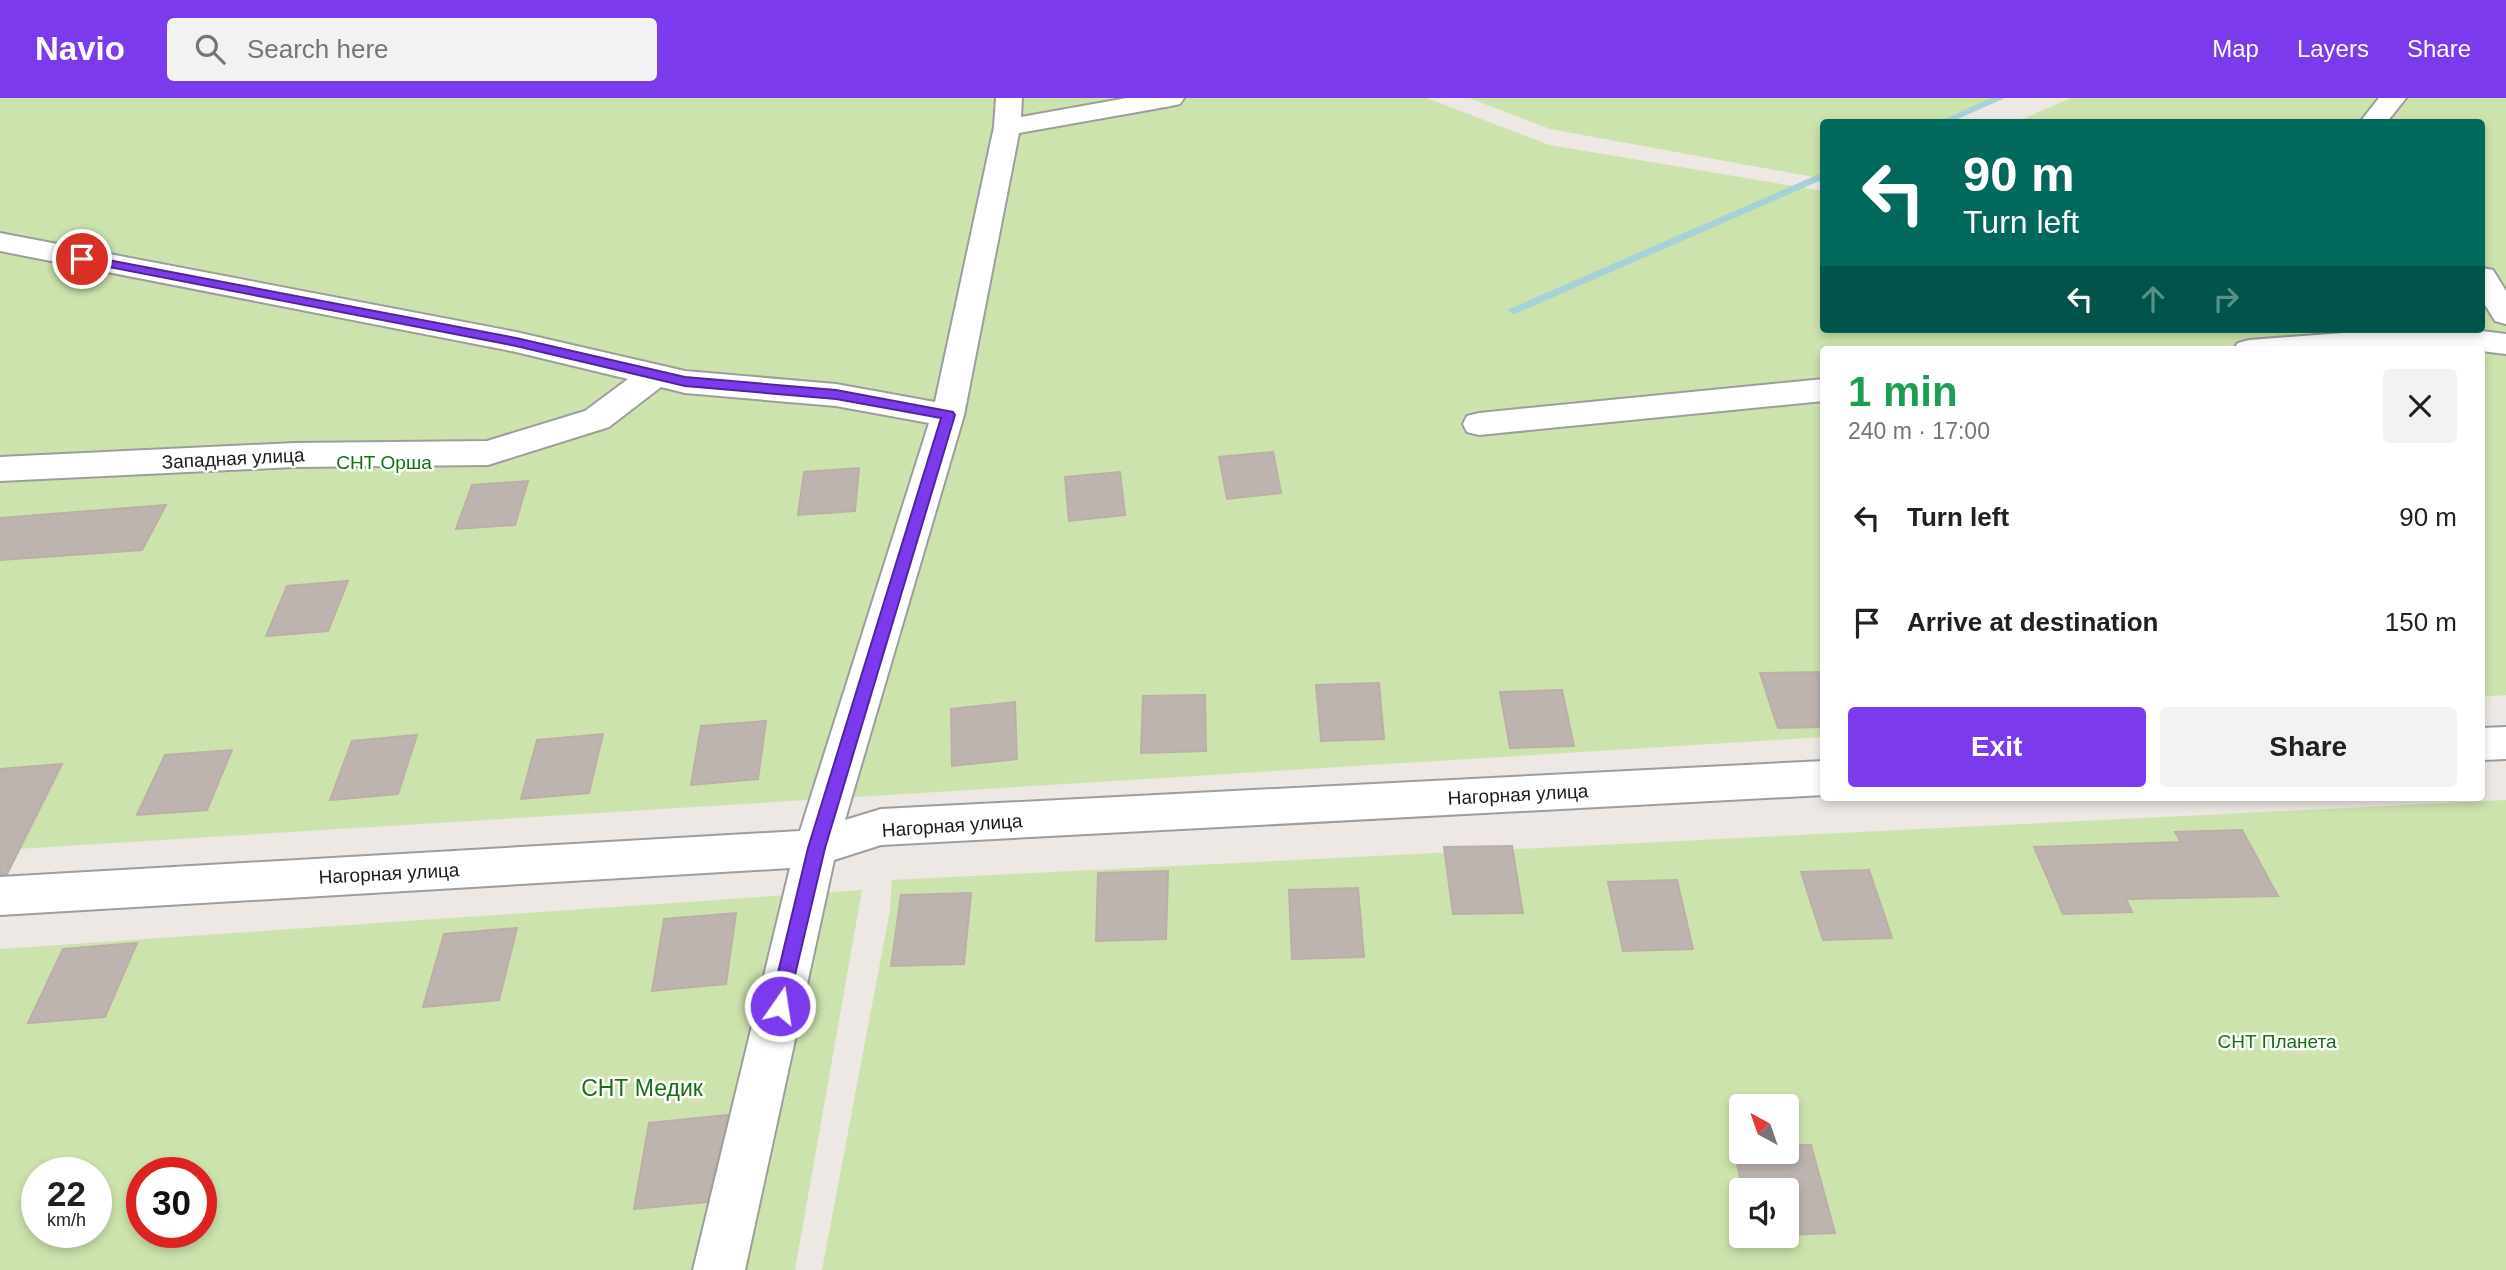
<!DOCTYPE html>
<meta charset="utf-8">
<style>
:root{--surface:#fff;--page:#f2f2f2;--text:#202124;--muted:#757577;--accent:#7c3aed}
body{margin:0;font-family:Helvetica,sans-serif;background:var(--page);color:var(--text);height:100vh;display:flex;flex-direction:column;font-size:26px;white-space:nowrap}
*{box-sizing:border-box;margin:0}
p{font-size:23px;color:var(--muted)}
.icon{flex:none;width:38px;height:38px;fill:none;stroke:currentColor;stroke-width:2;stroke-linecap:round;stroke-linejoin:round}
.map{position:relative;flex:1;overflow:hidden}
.details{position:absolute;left:1820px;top:248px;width:665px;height:455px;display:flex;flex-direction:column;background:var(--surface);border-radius:7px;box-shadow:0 4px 10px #0003}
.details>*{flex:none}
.banner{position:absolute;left:1820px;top:21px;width:665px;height:214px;border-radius:7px;box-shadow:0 4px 10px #0003;background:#00695c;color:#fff;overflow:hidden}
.needle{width:46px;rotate:320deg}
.controls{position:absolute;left:1729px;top:996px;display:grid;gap:14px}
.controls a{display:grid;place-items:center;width:70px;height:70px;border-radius:7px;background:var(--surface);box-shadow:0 4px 10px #0003;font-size:35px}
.speed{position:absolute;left:21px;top:1059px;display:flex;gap:14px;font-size:35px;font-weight:700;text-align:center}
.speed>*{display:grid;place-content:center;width:91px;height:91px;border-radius:50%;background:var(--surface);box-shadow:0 4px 10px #0003;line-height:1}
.speed small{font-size:18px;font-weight:400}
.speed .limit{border:10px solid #d22;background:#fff;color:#111}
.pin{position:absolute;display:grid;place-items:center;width:60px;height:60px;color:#fff;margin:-30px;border:4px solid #fff;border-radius:50%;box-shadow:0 2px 7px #0007}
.me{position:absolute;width:77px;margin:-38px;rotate:13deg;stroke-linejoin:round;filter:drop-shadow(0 0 5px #0008)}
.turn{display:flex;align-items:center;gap:24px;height:147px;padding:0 28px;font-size:32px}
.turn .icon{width:91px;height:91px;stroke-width:2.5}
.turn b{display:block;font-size:49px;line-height:60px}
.lanes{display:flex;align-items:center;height:66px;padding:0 28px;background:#0003;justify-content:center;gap:35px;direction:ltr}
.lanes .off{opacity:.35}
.round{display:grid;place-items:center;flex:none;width:74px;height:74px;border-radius:7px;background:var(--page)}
.headline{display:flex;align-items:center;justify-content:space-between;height:119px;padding:0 28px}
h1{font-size:42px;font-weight:700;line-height:52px;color:#1e9e55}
.button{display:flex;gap:14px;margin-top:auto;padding:14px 28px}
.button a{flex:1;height:80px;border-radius:7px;background:var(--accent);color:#fff;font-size:28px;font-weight:700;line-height:80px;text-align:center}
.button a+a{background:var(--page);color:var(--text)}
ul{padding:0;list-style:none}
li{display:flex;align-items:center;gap:21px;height:105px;padding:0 28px}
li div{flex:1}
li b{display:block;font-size:26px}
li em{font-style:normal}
header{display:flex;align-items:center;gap:42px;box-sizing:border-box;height:98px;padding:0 35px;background:var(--accent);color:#fff}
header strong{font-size:33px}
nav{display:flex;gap:38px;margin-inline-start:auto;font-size:24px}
.search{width:490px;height:63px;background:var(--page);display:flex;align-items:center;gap:18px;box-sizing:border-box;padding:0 24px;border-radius:7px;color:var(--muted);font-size:26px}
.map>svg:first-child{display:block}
.grass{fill:#cde3ad;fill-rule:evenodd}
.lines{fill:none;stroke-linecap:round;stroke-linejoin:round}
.stream{fill:#a7d1d7;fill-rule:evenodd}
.building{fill:#bdb4b0;stroke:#bdaea7;stroke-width:2}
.minor-casing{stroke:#9d9d9d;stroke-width:4}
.minor{fill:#fff;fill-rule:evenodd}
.route{fill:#7c3aed;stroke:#51269a;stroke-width:2}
.labels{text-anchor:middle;stroke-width:5;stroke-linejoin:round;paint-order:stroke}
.street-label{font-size:19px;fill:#1c1c1c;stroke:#fff}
.park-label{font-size:19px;fill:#176f15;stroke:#fff}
.near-park-label{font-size:23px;fill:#176f15;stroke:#fff}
</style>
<header>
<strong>Navio</strong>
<div class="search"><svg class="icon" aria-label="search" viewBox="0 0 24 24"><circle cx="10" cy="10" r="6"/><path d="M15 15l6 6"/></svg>Search here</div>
<nav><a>Map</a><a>Layers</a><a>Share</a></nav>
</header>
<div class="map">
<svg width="2506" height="1172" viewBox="0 0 2506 1172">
<rect width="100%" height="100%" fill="#ede8e3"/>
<path class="grass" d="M 0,0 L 1427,0 L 1549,47 L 1823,93 L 1824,231 L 2482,231 L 2482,24 L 2016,24 L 2071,0 L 2506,0 L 2506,597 L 2482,599 L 2482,252 L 1824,252 L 1823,639 L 0,752 Z
M 1469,0 L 2002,0 L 1946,24 L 1824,24 L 1823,78 L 1819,80 L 1550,31 Z
M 2506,702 L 2506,1172 L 822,1172 L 890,812 L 892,782 ZM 1741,1008 L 1787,1008 L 1787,1054 L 1741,1054 ZM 1741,1092 L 1787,1092 L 1787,1138 L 1741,1138 Z
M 862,792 L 795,1172 L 0,1172 L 0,851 ZM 37,1074 L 96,1074 L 96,1134 L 37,1134 ZM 142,1074 L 201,1074 L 201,1134 L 142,1134 Z"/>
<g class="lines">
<path class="stream" d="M 1991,0 L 2005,0 L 1951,24 L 1938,24 Z
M 1824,74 L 1824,81 L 1517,215 L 1513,216 L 1507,212 Z"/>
</g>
<path class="building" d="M 1273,354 L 1281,395 L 1227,401 L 1219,359 Z
M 859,370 L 855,413 L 798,417 L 804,374 Z
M 1120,374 L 1125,417 L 1069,423 L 1065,379 Z
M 528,383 L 515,427 L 456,431 L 472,387 Z
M 166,407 L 142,452 L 0,462 L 0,420 Z
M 348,483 L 328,533 L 266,538 L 287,488 Z
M 1824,574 L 1824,629 L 1778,630 L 1760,575 Z
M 1379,585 L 1384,641 L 1321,643 L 1316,587 Z
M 1562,592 L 1574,648 L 1510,650 L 1500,594 Z
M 1205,597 L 1206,653 L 1141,655 L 1143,598 Z
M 1015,604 L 1017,661 L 952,668 L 951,611 Z
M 766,623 L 758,681 L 691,687 L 701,628 Z
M 603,636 L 589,695 L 521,701 L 537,642 Z
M 417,637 L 398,696 L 330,702 L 352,643 Z
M 232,652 L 207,712 L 137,717 L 165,657 Z
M 62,666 L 7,776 L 0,776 L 0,671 Z
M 2242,732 L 2278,798 L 2126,801 L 2132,814 L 2063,816 L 2034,749 L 2181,744 L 2175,734 Z
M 1512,748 L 1523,815 L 1453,816 L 1444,749 Z
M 1869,772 L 1892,840 L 1823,842 L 1801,774 Z
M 1168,773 L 1166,841 L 1096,843 L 1098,775 Z
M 1677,782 L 1693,851 L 1623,853 L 1608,784 Z
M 1358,790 L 1364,859 L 1292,861 L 1289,792 Z
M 971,795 L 964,866 L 891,868 L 901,797 Z
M 736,815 L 726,886 L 652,893 L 664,821 Z
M 517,830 L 499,902 L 423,909 L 444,836 Z
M 137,845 L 105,919 L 28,925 L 63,851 Z
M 728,1017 L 707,1104 L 634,1111 L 649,1025 Z
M 1787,1047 L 1811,1047 L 1835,1135 L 1787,1137 L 1787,1092 L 1743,1092 L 1733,1049 L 1741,1048 L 1741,1054 L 1787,1054 Z"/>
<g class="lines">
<g class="minor-casing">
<path id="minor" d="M 996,0 L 1022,0 L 1021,19 L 1127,0 L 1184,0 L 1180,6 L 1171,8 L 1019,35 L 964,317 L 845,722 L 881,711 L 1824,663 L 1824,697 L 881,747 L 834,762 L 745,1172 L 693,1172 L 790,770 L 0,817 L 0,779 L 800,733 L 929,325 L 836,308 L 685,295 L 661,289 L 609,329 L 488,367 L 294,369 L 0,383 L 0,359 L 294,345 L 487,343 L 585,313 L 628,281 L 516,254 L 0,153 L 0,135 L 516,234 L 685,273 L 836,286 L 935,304 L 994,29 Z
M 2379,0 L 2406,0 L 2387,24 L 2360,24 Z
M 2482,170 L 2493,172 L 2506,193 L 2506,226 L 2495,223 L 2482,202 Z
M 2398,231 L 2465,231 L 2506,236 L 2506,256 L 2440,248 L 2386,252 L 2233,252 L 2238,245 L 2249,242 Z
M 1824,281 L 1824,303 L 1479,337 L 1467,334 L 1463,326 L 1467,318 L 1479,315 Z
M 2506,629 L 2506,661 L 2482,662 L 2482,630 Z"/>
</g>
<use href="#minor" class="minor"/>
</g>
<path class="route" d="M 82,157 L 516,240 L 685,279 L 836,292 L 953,314 L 955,317 L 825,750 L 786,915 L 780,917 L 773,915 L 770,908 L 808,750 L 941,320 L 836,301 L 685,288 L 516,248 L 78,163 L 78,158 Z"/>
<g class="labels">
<g class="street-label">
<text transform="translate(233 360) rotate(-3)" y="7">Западная улица</text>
<text transform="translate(1518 696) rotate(-3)" y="7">Нагорная улица</text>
<text transform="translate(952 727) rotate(-4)" y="7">Нагорная улица</text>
<text transform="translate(389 775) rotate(-3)" y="7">Нагорная улица</text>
</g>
<g class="park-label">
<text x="384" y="371">СНТ Орша</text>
<text x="2277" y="950">СНТ Планета</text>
</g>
<g class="near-park-label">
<text x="642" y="998">СНТ Медик</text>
</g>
</g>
</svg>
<div class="controls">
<a><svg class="needle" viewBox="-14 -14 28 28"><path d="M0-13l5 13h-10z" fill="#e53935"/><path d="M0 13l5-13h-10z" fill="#757577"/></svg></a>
<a><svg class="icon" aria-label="sound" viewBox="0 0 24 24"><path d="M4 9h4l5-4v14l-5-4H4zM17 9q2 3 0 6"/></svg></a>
</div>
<div class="speed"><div>22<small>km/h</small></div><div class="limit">30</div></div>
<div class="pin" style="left:82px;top:161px;background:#d93025"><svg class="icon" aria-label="arrive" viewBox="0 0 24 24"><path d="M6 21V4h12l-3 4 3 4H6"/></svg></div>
<svg class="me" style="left:780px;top:908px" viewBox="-20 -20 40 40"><circle r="17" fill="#7c3aed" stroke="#fff" stroke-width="3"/><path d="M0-11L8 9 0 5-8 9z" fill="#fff"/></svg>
<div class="banner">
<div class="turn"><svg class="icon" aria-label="left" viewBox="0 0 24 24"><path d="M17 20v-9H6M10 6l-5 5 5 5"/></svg><div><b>90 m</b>Turn left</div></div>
<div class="lanes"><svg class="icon" aria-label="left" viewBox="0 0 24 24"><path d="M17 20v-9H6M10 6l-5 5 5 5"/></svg><svg class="icon off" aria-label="ahead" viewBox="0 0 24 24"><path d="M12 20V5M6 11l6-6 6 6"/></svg><svg class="icon off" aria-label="right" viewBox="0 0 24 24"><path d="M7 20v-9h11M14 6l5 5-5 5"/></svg></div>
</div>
<section class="details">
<div class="headline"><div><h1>1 min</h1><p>240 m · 17:00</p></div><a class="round"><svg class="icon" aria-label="close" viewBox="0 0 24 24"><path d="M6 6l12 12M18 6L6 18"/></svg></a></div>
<ul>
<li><svg class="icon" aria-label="left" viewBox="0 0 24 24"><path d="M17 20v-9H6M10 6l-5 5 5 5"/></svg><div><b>Turn left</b></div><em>90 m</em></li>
<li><svg class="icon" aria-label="arrive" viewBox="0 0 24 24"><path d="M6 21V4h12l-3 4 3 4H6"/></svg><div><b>Arrive at destination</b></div><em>150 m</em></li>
</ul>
<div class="button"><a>Exit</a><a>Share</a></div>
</section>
</div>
